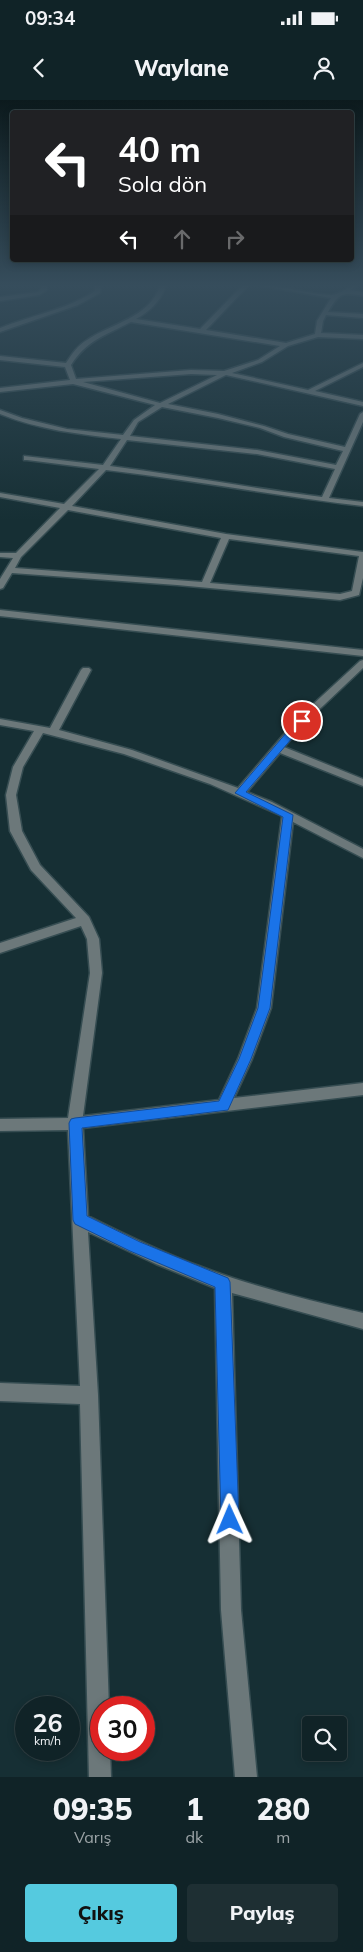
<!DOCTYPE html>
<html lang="tr">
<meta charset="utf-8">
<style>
:root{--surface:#102327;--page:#1e2f33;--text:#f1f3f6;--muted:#9ca4a7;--line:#304044;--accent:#55cadf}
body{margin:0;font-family:Mulish,sans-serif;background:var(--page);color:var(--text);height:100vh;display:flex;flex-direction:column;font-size:19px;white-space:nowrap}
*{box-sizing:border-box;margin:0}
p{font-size:16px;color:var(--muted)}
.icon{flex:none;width:28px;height:28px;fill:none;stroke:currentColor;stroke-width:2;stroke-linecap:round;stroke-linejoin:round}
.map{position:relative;height:1677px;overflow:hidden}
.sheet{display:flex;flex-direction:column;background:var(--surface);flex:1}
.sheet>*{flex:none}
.banner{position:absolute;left:10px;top:10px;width:344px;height:152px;border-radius:5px;box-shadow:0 2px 8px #0003,0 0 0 1px var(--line);background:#202124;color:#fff;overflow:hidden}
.fabs{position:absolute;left:302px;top:1616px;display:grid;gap:10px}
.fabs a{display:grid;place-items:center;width:45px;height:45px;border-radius:5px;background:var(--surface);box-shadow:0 2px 8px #0003,0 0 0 1px var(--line);font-size:25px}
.speed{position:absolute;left:15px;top:1596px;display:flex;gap:10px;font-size:25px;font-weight:700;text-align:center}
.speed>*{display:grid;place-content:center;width:65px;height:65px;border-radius:50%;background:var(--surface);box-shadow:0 2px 8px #0003,0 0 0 1px var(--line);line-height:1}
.speed small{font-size:12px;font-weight:400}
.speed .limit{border:8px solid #d22;background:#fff;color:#111}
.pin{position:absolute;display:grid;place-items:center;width:42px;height:42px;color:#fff;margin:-21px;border:2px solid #fff;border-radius:50%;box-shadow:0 1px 5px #0007}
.me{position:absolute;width:55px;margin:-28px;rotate:359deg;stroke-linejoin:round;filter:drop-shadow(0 0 4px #0008)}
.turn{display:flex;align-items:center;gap:18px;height:105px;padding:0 25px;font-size:22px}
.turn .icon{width:65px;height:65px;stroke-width:2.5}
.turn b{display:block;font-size:35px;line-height:42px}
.lanes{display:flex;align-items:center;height:48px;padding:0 25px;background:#0003;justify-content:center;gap:25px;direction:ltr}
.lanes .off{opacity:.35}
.eta{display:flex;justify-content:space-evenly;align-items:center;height:85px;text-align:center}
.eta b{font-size:30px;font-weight:800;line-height:35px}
.primary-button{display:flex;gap:10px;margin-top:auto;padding:10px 25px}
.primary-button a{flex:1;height:58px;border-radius:5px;background:var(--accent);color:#111;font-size:20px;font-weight:800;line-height:58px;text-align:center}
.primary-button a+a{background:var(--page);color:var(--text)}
.status{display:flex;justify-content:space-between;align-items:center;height:35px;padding:0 25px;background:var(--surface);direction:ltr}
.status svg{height:14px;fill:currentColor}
header{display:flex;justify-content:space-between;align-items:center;height:65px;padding:0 25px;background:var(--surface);font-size:22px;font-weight:800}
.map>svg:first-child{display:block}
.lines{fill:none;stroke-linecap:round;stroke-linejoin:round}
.minor-casing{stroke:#364d52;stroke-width:3}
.minor{fill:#6c787a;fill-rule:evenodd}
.route{fill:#1a73e8;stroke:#114b97}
</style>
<div class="status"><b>09:34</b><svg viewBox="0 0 49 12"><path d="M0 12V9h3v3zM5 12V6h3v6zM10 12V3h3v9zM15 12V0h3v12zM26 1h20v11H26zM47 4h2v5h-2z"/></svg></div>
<header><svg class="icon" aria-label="back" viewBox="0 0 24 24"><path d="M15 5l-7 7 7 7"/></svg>Waylane<svg class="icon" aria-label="person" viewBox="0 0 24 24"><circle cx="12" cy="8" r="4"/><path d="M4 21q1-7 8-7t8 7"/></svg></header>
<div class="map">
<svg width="363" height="1677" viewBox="0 0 363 1677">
<rect width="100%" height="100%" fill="#162f34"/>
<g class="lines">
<g class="minor-casing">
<path id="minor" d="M 41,186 L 47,186 L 47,190 L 39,195 L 0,201 L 0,197 L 38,192 L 41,189 Z
M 95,186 L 101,186 L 100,193 L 78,205 L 0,232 L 0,228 C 32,215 66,210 95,191 Z
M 160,186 L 166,186 C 160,202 150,211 136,219 L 200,229 L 242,186 L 248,186 L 206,230 L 286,243 L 315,234 L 317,221 L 331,198 L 262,186 C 286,186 308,194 331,195 C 340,195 347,186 357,186 L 350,190 L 363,192 L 363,196 C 342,192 339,193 328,212 L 363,214 L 363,218 L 326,215 L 323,221 L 321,233 L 363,235 L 363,239 L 318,237 L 288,246 L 262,262 L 232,273 L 308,290 L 363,263 L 363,267 L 315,291 L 363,302 L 363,306 L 226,275 L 168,304 L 218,314 L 264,326 L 288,334 L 345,347 L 360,314 L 363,312 L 363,322 L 329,398 L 363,402 L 363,406 C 277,396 192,380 106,370 L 72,406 L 226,434 L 363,452 L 363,478 L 359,495 L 340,500 L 177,485 L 12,473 L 3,488 L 0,489 L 0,479 L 13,458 L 0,457 L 0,453 L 16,453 L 60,408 L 0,397 L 0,393 L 64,404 L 99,369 L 27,360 L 24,360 L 24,356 L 103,365 L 121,339 C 79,334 39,330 0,314 L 0,310 L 22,318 L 67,329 L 123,335 L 134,320 L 155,305 L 73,284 L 0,292 L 0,288 L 70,280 L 65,267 L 0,260 L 0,256 L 66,263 C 72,254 78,245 87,240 C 112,223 149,218 160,186 ZM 131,222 L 280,246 L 258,260 L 224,271 L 191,270 L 76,279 L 71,265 C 87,240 106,235 131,222 ZM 191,274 L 217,275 L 160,303 L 83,282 ZM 162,307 L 218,318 L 260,328 L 284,337 L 343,351 L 336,365 L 257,350 L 130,336 L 138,322 ZM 127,340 L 257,354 L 335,369 L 322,397 C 251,388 181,375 110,366 ZM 68,410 L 221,438 L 202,482 L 15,468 L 21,457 ZM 229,439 L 359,456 L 352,491 L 340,494 L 210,483 Z
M 0,510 L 363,550 L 363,556 L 0,516 Z
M 363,560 L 363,568 L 305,623 L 284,647 L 363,679 L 363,686 L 280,653 L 247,692 L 272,702 L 363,749 L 363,758 L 293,722 L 271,908 L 252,959 L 234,998 L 363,983 L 363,995 L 83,1028 L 88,1116 C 124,1134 161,1152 199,1166 C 251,1186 308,1200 363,1213 L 363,1229 L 232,1193 L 241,1510 L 257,1677 L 235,1677 L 221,1510 L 215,1188 L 156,1164 L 88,1132 L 98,1295 L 109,1608 L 101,1608 L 101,1650 L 110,1650 L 111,1677 L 89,1677 L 80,1304 L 0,1301 L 0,1283 L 80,1286 L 68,1030 L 0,1031 L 0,1019 L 68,1018 L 90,873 L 87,839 L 81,826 L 0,853 L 0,843 L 76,818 L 31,770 L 10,731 L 6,695 L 13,667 L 34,631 L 0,625 L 0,619 L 50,628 L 81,570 L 83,568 L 89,568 L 91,570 L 59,630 L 132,650 L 238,688 L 297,619 L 360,561 ZM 43,633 L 124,654 L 210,684 L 282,716 L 257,908 L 238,959 L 219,1000 L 83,1016 L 102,873 L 99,839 L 89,817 L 40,765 L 22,731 L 16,695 L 23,667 Z"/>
</g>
<use href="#minor" class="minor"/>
</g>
<linearGradient id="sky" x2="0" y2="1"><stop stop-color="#0c1a1d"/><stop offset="0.44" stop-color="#364d5c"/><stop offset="1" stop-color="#364d5c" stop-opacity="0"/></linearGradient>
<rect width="363" height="421" fill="url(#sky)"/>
<path class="route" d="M 302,618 L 306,621 L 305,623 L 246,692 L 293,715 L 270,908 L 251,959 L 228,1010 L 82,1028 L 87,1116 L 140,1142 L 228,1178 L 230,1182 L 239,1420 L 236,1426 L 230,1429 L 224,1426 L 221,1420 L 215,1187 L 130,1151 L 75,1124 L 73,1120 L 69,1023 L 71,1019 L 75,1018 L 219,1001 L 239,959 L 258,908 L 283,717 L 235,693 L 298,619 Z"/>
</svg>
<div class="fabs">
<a><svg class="icon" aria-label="search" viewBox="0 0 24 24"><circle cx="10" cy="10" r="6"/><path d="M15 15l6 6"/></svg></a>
</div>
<div class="speed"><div>26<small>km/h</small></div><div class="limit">30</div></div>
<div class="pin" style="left:302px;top:621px;background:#d93025"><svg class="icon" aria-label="arrive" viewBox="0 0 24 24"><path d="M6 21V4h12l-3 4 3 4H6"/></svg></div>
<svg class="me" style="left:230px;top:1420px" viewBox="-20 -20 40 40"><path d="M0-17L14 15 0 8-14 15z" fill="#1a73e8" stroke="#fff" stroke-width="4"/></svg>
<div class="banner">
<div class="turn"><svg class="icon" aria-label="left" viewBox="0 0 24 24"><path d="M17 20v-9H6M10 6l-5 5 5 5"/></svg><div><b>40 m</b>Sola dön</div></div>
<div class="lanes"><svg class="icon" aria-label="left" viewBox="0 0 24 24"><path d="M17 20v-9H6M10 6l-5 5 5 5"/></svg><svg class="icon off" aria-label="ahead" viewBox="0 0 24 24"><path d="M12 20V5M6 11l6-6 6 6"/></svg><svg class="icon off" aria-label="right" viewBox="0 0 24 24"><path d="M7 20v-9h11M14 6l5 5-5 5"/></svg></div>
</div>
</div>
<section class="sheet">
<div class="eta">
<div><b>09:35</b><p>Varış</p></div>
<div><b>1</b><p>dk</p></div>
<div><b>280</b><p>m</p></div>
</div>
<div class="primary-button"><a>Çıkış</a><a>Paylaş</a></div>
</section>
